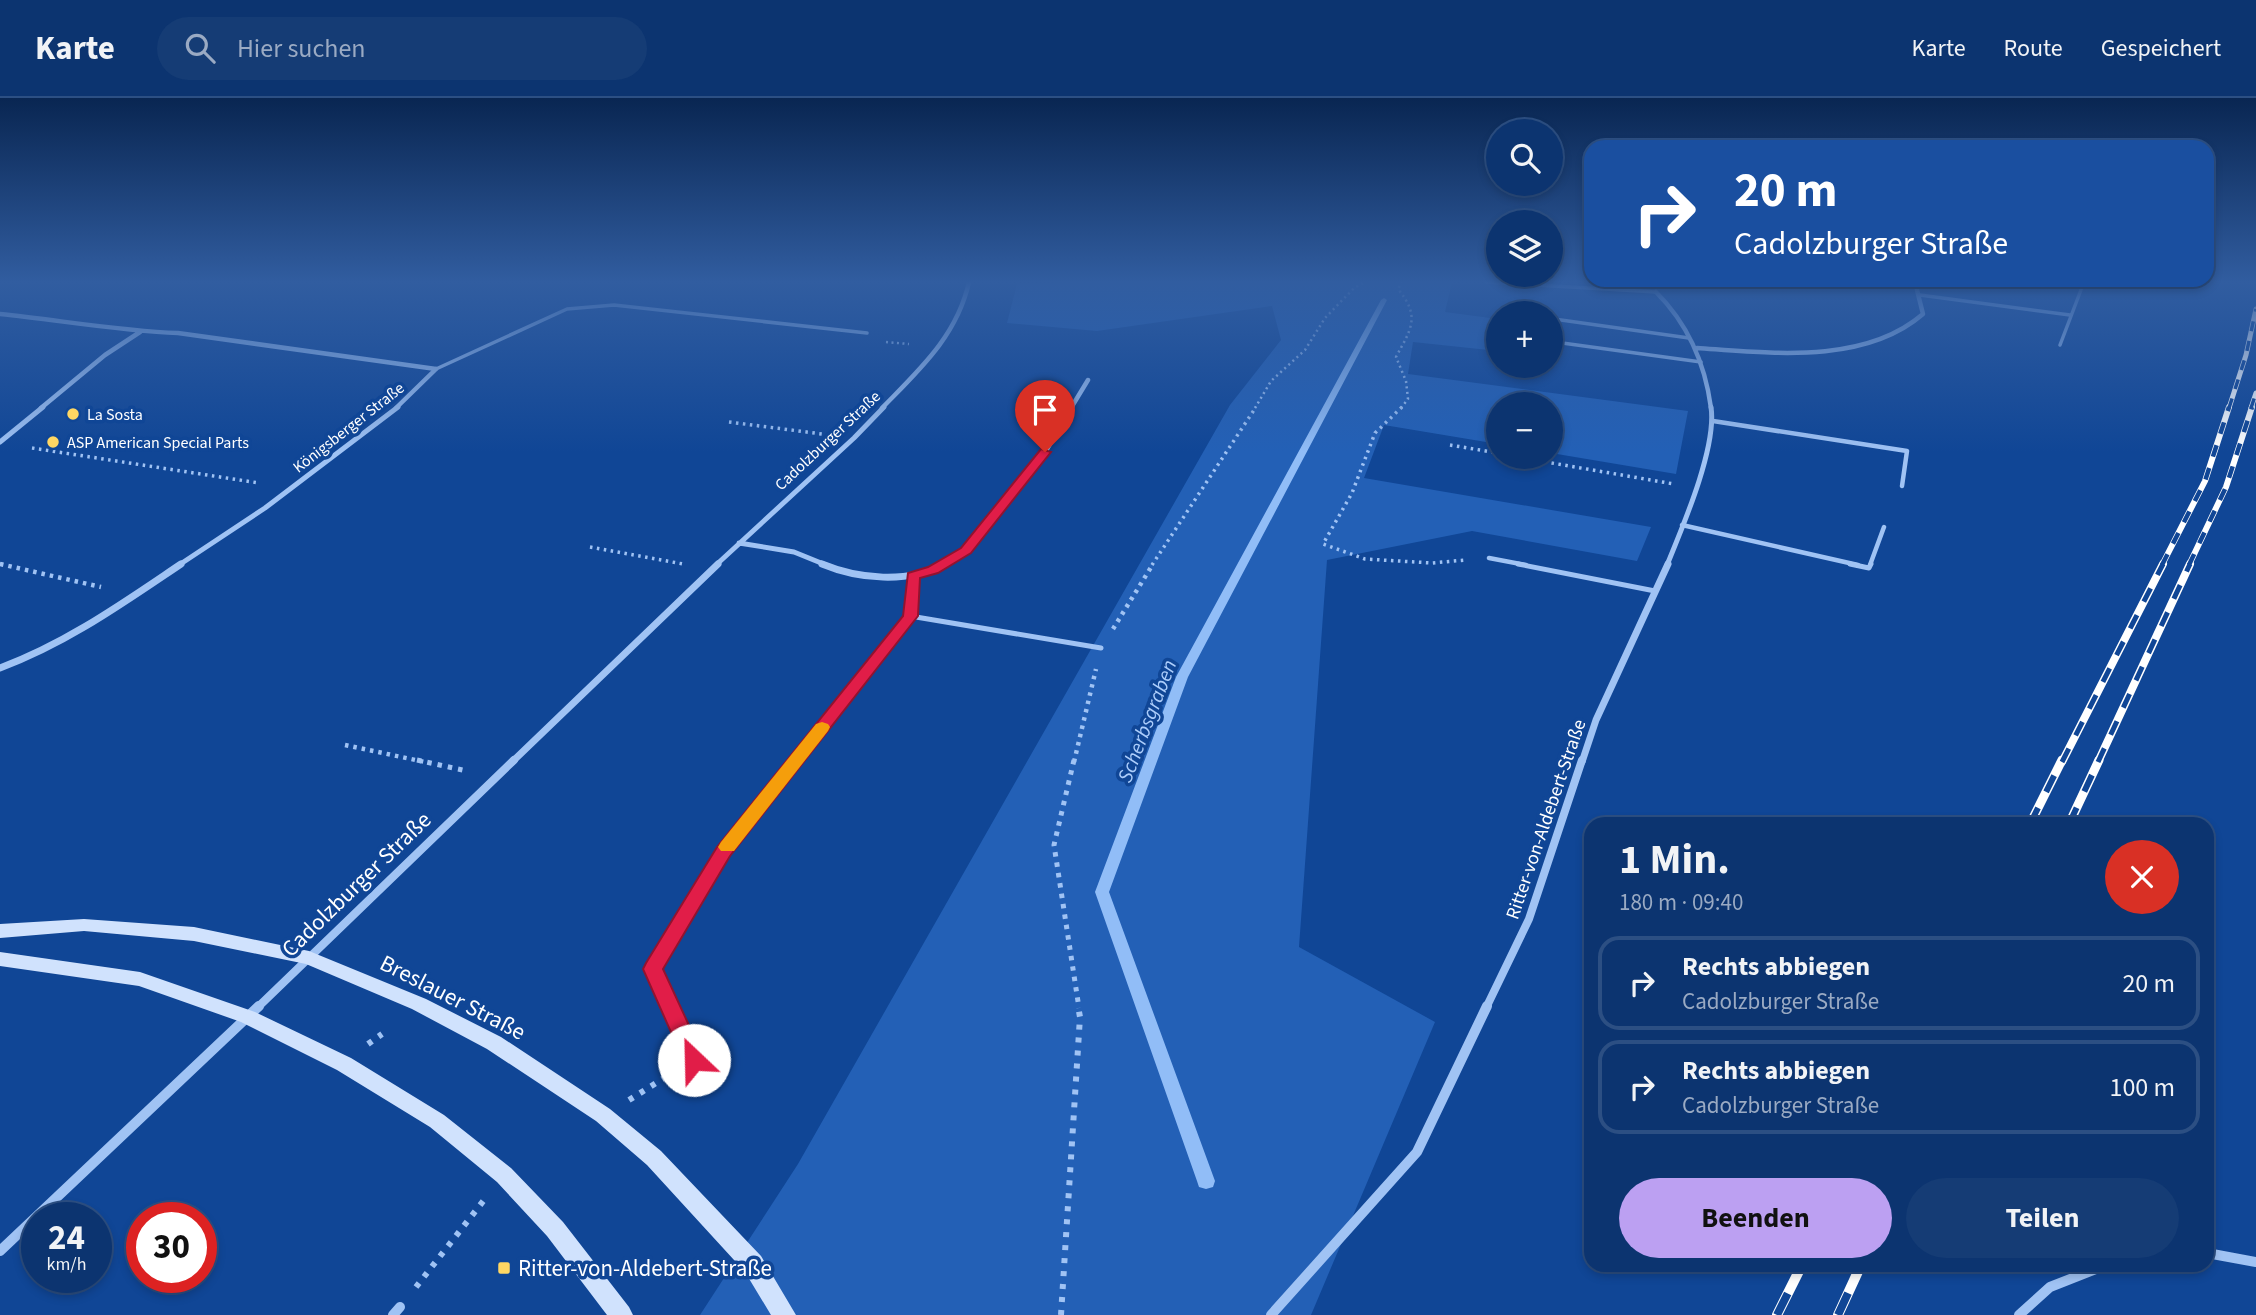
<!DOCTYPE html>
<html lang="de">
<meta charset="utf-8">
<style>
:root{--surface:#0c3470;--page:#153c75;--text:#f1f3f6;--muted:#9aaac3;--line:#2c4f83;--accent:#bca0f2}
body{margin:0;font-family:"Source Sans 3",sans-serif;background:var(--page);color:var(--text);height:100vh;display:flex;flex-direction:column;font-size:26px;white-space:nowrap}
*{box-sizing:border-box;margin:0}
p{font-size:23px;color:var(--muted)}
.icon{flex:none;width:38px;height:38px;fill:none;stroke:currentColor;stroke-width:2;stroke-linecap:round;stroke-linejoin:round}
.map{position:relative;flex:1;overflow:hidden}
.panel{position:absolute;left:1584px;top:719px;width:630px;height:455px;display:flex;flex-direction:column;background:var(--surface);border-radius:21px;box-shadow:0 4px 10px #0003,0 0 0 2px var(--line)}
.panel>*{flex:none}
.banner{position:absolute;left:1584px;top:42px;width:630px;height:147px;border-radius:21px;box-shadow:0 4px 10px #0003,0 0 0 2px var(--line);background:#1a4fa0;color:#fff;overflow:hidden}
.fabs{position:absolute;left:1486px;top:21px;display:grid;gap:14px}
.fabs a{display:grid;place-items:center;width:77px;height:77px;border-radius:50%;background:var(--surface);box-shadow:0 4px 10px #0003,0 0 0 2px var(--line);font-size:35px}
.speed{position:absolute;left:21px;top:1104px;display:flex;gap:14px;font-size:35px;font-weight:700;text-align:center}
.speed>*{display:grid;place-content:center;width:91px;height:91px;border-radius:50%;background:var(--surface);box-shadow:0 4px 10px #0003,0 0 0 2px var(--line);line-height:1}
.speed small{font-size:18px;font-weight:400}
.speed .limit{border:10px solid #d22;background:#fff;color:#111}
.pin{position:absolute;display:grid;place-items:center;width:60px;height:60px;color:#fff;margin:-72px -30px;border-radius:50% 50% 50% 0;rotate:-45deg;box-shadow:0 0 7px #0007}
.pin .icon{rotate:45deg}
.me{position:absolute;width:77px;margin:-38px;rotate:336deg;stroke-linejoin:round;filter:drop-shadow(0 0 5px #0008)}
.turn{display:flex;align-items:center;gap:24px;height:147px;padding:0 35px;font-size:32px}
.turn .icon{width:91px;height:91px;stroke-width:2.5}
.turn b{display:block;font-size:49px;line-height:60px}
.round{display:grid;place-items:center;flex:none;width:74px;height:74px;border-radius:37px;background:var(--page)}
.headline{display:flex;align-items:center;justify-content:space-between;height:119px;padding:0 35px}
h1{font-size:42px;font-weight:700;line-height:52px}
.button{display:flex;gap:14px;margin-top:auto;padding:14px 35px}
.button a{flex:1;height:80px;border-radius:42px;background:var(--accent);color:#111;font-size:28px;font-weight:700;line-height:80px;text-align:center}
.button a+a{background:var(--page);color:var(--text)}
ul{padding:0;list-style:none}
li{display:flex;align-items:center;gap:21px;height:94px;margin:0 14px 10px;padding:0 21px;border:4px solid var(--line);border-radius:21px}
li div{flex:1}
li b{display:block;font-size:26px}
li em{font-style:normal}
header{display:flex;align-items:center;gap:42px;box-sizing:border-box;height:98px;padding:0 35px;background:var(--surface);border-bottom:2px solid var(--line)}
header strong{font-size:33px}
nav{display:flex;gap:38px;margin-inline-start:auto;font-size:24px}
.search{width:490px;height:63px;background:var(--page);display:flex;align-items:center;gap:18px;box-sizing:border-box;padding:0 24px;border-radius:38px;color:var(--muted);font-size:26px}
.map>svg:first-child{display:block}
.green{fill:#2360b6}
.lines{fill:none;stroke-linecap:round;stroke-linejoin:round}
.stream{fill:#91bdf7;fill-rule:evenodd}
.path-far4{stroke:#a0c3f4;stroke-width:2.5;stroke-dasharray:2 3.5;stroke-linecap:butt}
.path-far3{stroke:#a0c3f4;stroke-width:3.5;stroke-dasharray:2.5 4.5;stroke-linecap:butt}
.path-far2{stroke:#a0c3f4;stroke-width:4.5;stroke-dasharray:3.5 5;stroke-linecap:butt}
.path-far1{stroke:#a0c3f4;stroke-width:5;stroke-dasharray:4.5 6;stroke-linecap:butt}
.path{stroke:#a0c3f4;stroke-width:6;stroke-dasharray:5 8;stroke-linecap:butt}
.service-far2{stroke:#a0c3f4;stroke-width:3.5}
.service-far1{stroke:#a0c3f4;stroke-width:4.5}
.service{stroke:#a0c3f4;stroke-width:5}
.minor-far4{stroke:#a0c3f4;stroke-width:4.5}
.minor-far3{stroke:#a0c3f4;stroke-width:5}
.minor-far2{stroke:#a0c3f4;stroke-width:7}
.minor-far1{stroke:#a0c3f4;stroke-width:8}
.minor{stroke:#a0c3f4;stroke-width:10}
.secondary{fill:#d0e2fd;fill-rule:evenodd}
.rail-far4-casing{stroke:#fff;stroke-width:5}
.rail-far3-casing{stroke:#fff;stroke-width:6}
.rail-far2-casing{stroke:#fff;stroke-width:8}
.rail-far1-casing{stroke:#fff;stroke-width:9}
.rail-casing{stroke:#fff;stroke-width:10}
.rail-far4{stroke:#104696;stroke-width:3.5;stroke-dasharray:10;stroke-linecap:butt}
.rail-far3{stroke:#104696;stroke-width:4.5;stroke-dasharray:12;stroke-linecap:butt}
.rail-far2{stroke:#104696;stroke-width:5;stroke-dasharray:15;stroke-linecap:butt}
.rail-far1{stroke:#104696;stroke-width:6;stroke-dasharray:18;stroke-linecap:butt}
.rail{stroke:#104696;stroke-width:8;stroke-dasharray:24;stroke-linecap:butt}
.route{fill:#e11d48;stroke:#92132f;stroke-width:2}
.slow{fill:#f59e0b}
.poi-dot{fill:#ffd763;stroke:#104696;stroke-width:2.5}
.labels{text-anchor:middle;stroke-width:7;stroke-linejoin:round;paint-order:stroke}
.far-poi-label{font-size:16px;fill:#fff;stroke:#104696;text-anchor:start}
.far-street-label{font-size:16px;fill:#fff;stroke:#104696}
.street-label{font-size:19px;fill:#fff;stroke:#104696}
.water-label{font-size:21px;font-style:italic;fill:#accdfb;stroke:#104696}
.near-street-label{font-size:23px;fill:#fff;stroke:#104696}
.near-poi-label{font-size:23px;fill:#fff;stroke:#104696;text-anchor:start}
</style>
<header>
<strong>Karte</strong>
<div class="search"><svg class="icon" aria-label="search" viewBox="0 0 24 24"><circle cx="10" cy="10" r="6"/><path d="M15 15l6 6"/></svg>Hier suchen</div>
<nav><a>Karte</a><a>Route</a><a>Gespeichert</a></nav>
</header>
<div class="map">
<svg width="2256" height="1217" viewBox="0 0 2256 1217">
<rect width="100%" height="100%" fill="#104696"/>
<path class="green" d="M 1070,184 L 1452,184 L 1445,214 L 1498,221 L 1498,253 L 1413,244 L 1408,276 L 1688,313 L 1676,376 L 1551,355 L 1550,306 L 1498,306 L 1498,346 L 1384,327 L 1364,380 L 1651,429 L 1637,463 L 1472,433 L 1327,462 L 1299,849 L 1435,924 L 1311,1217 L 700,1217 L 798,1066 L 1230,307 L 1281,242 L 1272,208 L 1097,233 L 1007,225 L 1017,186 Z"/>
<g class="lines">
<path class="stream" d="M 1384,200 L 1387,202 L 1188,579 L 1109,794 L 1215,1083 L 1213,1089 L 1206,1091 L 1199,1089 L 1197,1083 L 1095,794 L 1176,579 L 1381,202 Z"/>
<path class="path-far4" d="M 886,244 L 909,246
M 1255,310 L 1271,283 L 1305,252 L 1325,220 L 1354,190 L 1365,184
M 1401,310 L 1408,301 L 1406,283 L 1396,259 C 1411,231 1421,219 1398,191 L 1402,184"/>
<path class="path-far3" d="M 1402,309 L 1375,335 L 1352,395 L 1323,446 L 1365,461 L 1432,465 L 1466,462
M 729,324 L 822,336
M 1450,347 L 1498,355
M 32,350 L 259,385
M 1517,359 L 1674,386
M 590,449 L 683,466
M 0,466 L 6,467
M 1152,467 L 1256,309"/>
<path class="path-far2" d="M 0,466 L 101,489
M 1113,531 L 1153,466
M 345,647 L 425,664
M 1074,664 L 1096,571"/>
<path class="path-far1" d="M 417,662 L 467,673
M 1074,662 L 1054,747 L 1079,910"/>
<path class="path" d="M 368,946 L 382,936
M 629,1002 L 672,975
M 416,1189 L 484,1102
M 1061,1217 L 1080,919 L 1078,908"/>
<path class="service-far2" d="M 1486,184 L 1656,194
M 1920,197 L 2070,217
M 1554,221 L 1689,240
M 1555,244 L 1701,264
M 2060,247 L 2084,184
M 436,271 L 567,211 L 614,207 L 867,235"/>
<path class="service-far1" d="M 1713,323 L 1907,353 L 1902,388
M 1682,427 L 1858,467
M 1489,460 L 1526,467
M 1870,467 L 1884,429"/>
<path class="service" d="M 1518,466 L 1655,493
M 1850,466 L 1869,470 L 1871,466
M 910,518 L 1101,550"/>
<path class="minor-far4" d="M 1656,194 C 1688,226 1705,265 1711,310
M 0,216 C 59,222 119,233 178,235 L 436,271
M 1697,250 C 1770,255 1864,267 1923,216 L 1915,184
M 41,310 L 105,257 L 140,234
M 396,310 L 436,271
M 882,310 C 919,272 957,238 969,184
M 1071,310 L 1088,282"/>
<path class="minor-far3" d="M 0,344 L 43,309
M 739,445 L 794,454 L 826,467
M 179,467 L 265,410 L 398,309
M 716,467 L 854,340 L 884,309
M 941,467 L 966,453 L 1045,354 L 1072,309
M 1667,467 C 1683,428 1717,349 1711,309"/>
<path class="minor-far2" d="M 822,466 C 858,481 908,486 944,466
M 0,570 C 67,545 123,505 181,466
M 512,664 L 718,466
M 794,664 L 910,518 L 913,477
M 1582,664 L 1596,622 L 1668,466"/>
<path class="minor-far1" d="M 257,910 L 514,662
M 671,910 L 653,871 L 723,754 L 796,662
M 1486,910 L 1529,821 L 1582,662"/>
<path class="minor" d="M 670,908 L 694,962
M 0,1153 L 259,908
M 2207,1155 L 2256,1164
M 393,1217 L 400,1209
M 1271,1217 L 1417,1054 L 1487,908
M 2019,1217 L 2050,1189 L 2106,1167"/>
<path class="secondary" d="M 84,821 L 194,829 L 309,853 L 426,901 L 501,939 L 610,1011 L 661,1053 L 761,1158 L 796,1217 L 771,1217 L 745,1174 L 647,1067 L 596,1023 L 487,951 L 412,911 L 306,866 L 194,843 L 84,833 L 0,840 L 0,826 Z
M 0,854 L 140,874 L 255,914 L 351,960 L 444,1017 L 511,1070 L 563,1124 L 629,1209 L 633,1217 L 607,1217 L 547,1138 L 497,1084 L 430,1029 L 337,972 L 241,924 L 139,888 L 0,868 Z"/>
<g class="rail-far4-casing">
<path id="rail-far4" d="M 2229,310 L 2246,257 L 2256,211
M 2251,310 L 2256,295"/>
</g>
<g class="rail-far3-casing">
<path id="rail-far3" d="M 2162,467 L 2205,383 L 2229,309
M 2189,467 L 2226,389 L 2252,309"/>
</g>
<g class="rail-far2-casing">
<path id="rail-far2" d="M 2062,664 L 2163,466
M 2098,664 L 2190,466"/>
</g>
<g class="rail-far1-casing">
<path id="rail-far1" d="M 2030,726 L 2062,662
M 2069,726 L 2099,662"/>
</g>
<g class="rail-casing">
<path id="rail" d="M 1777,1217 L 1802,1167
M 1838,1217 L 1861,1167"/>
</g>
<use href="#rail-far4" class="rail-far4"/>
<use href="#rail-far3" class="rail-far3"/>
<use href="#rail-far2" class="rail-far2"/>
<use href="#rail-far1" class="rail-far1"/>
<use href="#rail" class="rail"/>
</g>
<linearGradient id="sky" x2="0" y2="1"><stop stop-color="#092652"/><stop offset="0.52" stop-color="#315da0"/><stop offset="1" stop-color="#315da0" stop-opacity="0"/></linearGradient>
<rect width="2256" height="354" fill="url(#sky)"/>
<path class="route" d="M 1041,351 L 1051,354 L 971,455 L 938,475 L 920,480 L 918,518 L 730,758 L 663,871 L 705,962 L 701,968 L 694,971 L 686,968 L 643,871 L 646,865 L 717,749 L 903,518 L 908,475 L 928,469 L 961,450 Z"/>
<path class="slow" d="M 822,624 L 828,626 L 830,629 L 828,633 L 734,753 L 721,753 L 718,749 L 721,744 L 816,626 Z"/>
<g class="poi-dot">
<circle cx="73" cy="316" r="7"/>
<circle cx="53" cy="344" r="7"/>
<rect x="497" y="1163" width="14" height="14" rx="3.5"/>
</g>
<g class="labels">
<g class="far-poi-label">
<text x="87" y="322">La Sosta</text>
<text x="67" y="350">ASP American Special Parts</text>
</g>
<g class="far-street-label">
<text transform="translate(348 329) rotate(-38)" y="6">Königsberger Straße</text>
<text transform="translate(827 342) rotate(-43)" y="6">Cadolzburger Straße</text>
</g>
<g class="street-label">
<text transform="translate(1545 721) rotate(-71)" y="7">Ritter-von-Aldebert-Straße</text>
</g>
<g class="water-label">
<text transform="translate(1147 623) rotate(-69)" y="7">Scherbsgraben</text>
</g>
<g class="near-street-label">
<text transform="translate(356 786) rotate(-44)" y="8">Cadolzburger Straße</text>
<text transform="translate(453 899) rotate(27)" y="8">Breslauer Straße</text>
</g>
<g class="near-poi-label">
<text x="518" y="1178">Ritter-von-Aldebert-Straße</text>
</g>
</g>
</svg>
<div class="fabs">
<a><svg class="icon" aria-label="search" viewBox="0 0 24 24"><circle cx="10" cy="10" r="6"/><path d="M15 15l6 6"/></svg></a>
<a><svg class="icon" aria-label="layers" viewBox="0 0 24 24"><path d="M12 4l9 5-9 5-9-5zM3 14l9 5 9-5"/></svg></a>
<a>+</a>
<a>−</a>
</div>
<div class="speed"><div>24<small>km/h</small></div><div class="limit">30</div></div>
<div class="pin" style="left:1045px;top:354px;background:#d93025"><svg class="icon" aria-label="arrive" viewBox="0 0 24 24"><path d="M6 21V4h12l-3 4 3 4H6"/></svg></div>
<svg class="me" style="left:694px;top:962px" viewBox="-20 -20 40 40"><circle r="19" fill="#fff"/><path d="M0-13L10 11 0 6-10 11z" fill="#e11d48"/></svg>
<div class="banner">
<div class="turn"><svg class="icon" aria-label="right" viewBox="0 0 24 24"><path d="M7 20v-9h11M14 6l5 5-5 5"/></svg><div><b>20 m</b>Cadolzburger Straße</div></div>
</div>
<section class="panel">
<div class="headline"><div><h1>1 Min.</h1><p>180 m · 09:40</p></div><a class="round" style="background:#d93025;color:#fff"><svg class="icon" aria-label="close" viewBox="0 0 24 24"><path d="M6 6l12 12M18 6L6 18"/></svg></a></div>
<ul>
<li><svg class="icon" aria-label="right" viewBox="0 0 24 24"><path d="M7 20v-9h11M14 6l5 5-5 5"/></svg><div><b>Rechts abbiegen</b><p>Cadolzburger Straße</p></div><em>20 m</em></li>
<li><svg class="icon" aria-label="right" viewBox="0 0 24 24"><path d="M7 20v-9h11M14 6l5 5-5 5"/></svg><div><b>Rechts abbiegen</b><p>Cadolzburger Straße</p></div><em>100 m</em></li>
</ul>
<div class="button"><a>Beenden</a><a>Teilen</a></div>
</section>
</div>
